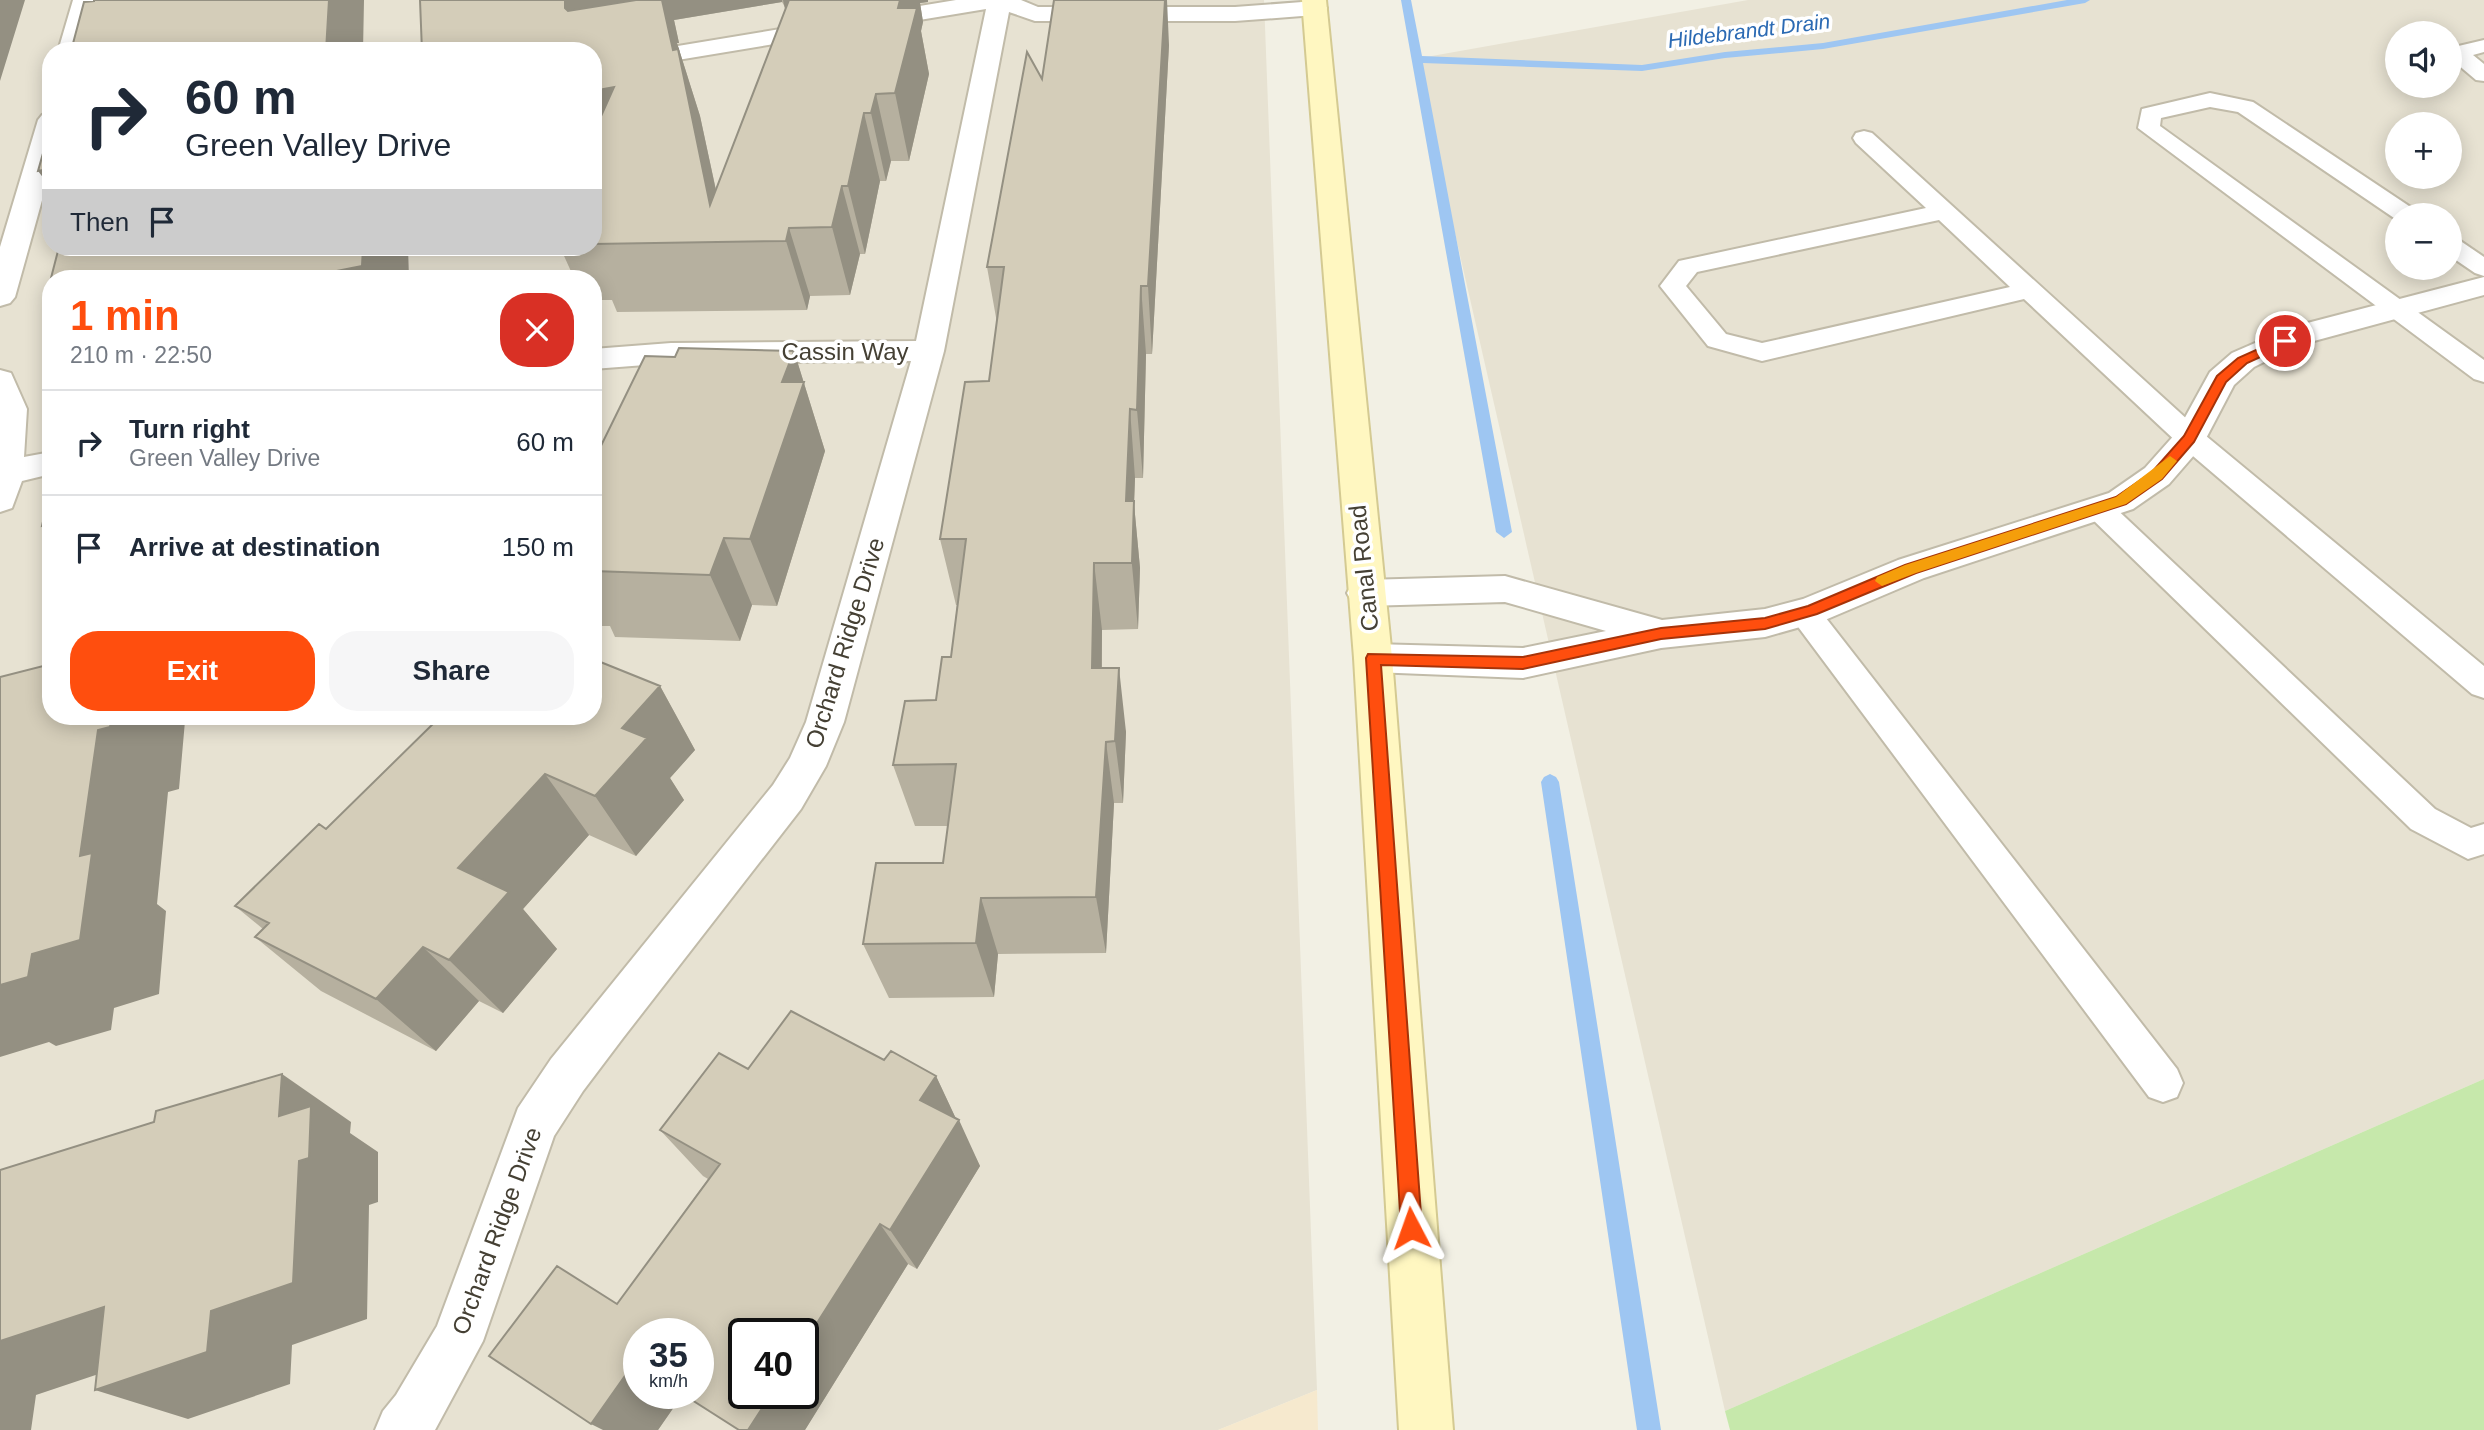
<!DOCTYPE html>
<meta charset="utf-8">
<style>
:root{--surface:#fff;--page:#f6f6f7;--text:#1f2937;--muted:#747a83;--line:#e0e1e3;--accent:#ff4e0e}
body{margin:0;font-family:Arial,sans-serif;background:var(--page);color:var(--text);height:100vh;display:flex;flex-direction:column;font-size:26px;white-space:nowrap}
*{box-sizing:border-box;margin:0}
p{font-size:23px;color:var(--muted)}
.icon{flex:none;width:38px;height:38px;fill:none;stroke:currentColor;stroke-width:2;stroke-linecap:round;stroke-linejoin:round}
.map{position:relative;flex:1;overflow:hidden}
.sheet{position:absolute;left:42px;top:270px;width:560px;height:455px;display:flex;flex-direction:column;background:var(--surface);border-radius:28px;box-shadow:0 4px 18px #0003}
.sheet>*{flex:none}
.banner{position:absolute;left:42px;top:42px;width:560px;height:214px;border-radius:28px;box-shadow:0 4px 18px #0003;background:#fff;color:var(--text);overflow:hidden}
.controls{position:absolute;left:2385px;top:21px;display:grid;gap:14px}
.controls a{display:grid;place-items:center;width:77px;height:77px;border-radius:50%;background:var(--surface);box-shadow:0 4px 18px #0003;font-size:35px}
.speed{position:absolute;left:623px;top:1318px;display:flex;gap:14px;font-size:35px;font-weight:700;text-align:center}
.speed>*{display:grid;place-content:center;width:91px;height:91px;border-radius:50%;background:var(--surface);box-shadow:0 4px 18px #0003;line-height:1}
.speed small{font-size:18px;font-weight:400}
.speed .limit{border:4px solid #111;border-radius:10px;background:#fff;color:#111}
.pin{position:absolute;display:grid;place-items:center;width:60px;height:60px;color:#fff;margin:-30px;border:4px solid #fff;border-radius:50%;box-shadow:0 2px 7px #0007}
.me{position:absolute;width:77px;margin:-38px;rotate:356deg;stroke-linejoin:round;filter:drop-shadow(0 0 5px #0008)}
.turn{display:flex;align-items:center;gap:24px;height:147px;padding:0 28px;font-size:32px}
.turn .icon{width:91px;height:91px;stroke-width:2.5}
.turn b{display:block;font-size:49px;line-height:60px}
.then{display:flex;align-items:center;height:66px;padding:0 28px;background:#0003;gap:14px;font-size:26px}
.round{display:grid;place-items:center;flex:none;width:74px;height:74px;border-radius:28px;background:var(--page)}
.summary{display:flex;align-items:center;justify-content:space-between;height:119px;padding:0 28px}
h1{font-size:42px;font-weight:600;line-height:52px;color:var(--accent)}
.action{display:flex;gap:14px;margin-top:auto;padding:14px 28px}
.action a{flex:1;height:80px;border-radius:28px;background:var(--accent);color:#fff;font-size:28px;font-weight:600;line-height:80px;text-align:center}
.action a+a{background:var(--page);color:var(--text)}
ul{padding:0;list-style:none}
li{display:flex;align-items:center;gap:21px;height:105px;padding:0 28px;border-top:2px solid var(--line)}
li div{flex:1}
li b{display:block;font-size:26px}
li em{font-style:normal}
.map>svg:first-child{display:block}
.residential{fill:#e7e2d2;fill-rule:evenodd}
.commercial{fill:#f6e9ce}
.green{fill:#c6e8ab}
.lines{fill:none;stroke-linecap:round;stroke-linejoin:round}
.stream{fill:#9ec6f2;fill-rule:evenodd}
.lane-casing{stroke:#c1bba9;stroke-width:4}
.street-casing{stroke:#c1bba9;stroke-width:4}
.secondary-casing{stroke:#d4ca92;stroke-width:4}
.lane{fill:#fff;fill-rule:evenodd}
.street{fill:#fff;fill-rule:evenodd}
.secondary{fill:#fff7c1;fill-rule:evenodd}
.wall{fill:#b6b09f;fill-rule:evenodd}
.shaded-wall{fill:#949082}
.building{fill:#d4cdb9;stroke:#949082;stroke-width:2}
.route{fill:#ff4e0e;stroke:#a63309;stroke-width:2}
.slow{fill:#f59e0b}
.labels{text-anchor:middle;stroke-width:7;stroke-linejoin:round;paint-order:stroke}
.far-water-label{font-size:21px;font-style:italic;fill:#2b6ab3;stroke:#fff}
.street-label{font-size:24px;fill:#454034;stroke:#fff}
</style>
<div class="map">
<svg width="2484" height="1430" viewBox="0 0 2484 1430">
<rect width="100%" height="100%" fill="#f2f0e4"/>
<path class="residential" d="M 0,0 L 1264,0 L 1317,1390 L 1218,1430 L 0,1430 ZM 51,51 L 593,51 L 593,247 L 51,247 ZM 51,278 L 593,278 L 593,716 L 51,716 ZM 639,1334 L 698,1334 L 698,1393 L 639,1393 ZM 744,1334 L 803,1334 L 803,1393 L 744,1393 Z
M 1748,0 L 2484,0 L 2484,1079 L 1725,1411 L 1415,59 ZM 2398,33 L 2450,33 L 2450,86 L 2398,86 ZM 2398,124 L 2450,124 L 2450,177 L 2398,177 ZM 2398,215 L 2450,215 L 2450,268 L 2398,268 Z"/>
<path class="commercial" d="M 1317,1390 L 1318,1430 L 1218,1430 Z"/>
<path class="green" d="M 2484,1079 L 2484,1430 L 1730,1430 L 1725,1411 Z"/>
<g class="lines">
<path class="stream" d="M 1401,0 L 1411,0 L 1422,56 L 1642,65 L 1725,52 L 1823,43 L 2067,0 L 2090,0 L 2085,3 L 1823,49 L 1725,58 L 1642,71 L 1423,63 L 1512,532 L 1504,538 L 1496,532 Z
M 1550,774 L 1556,777 L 1559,782 L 1661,1430 L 1637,1430 L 1541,782 L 1544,777 Z"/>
<g class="lane-casing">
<path id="lane" d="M 2484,40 L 2484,52 L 2473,55 L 2484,64 L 2484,81 L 2476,80 L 2450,58 L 2450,48 Z
M 2210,93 L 2253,102 L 2415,210 L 2418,215 L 2398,215 L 2397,220 L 2238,112 L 2210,107 L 2161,118 L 2160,126 L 2484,360 L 2484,382 L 2474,379 L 2138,128 L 2142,109 Z
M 1864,131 L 1872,133 L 2200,431 L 2484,666 L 2484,698 L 2472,694 L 2180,445 L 2024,299 L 1762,361 L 1708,346 L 1660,286 L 1679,261 L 1926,208 L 1856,143 L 1853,138 L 1856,133 ZM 1939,220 L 2010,287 L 1762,343 L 1726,334 L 1686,286 L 1697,272 Z
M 2450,238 L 2459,240 L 2484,257 L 2484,276 L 2475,273 L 2450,256 Z
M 2099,499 L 2109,502 L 2435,809 L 2471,828 L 2484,824 L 2484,854 L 2468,859 L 2411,829 L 2089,516 L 2084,509 L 2089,502 Z
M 1804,600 L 1815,604 L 2177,1069 L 2183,1083 L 2177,1097 L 2163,1102 L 2149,1097 L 1793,620 L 1788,612 L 1793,604 Z"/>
</g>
<g class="street-casing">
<path id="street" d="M 73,0 L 97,0 L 82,51 L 58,51 Z
M 956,0 L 1021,0 L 1038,7 L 1235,7 L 1315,1 L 1323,3 L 1327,8 L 1323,13 L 1315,15 L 1235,21 L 1035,21 L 1009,12 L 944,351 L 844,722 L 826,766 L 801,809 L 623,1038 L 583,1091 L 554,1136 L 483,1341 L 435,1430 L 375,1430 L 383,1411 L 396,1395 L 437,1326 L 518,1108 L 551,1059 L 773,785 L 790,758 L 806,722 L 911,361 L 671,363 L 593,369 L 593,349 L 671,343 L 916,341 L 986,9 L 593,74 L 593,60 Z
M 51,112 L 51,168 L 15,297 L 10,303 L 0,306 L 0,247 L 38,120 L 42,115 Z
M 2484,277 L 2484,295 L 2314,341 L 2278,355 L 2254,367 L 2234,385 L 2202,446 L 2169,484 L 2133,509 L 1924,578 L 1825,620 L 1765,637 L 1661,648 L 1523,678 L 1373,672 L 1360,668 L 1354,658 L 1360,648 L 1373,644 L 1523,648 L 1606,631 L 1505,602 L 1365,606 L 1352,602 L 1347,593 L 1352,584 L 1365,580 L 1505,576 L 1662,620 L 1765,609 L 1803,599 L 1898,560 L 2109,493 L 2145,468 L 2177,432 L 2210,372 L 2232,353 L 2292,327 Z
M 0,370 L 11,373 L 27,409 L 24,457 L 51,452 L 51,474 L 22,481 L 12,508 L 0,512 Z"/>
</g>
<g class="secondary-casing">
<path id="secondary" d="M 1302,0 L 1326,0 L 1392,658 L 1453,1430 L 1399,1430 L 1354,658 Z"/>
</g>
<use href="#lane" class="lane"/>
<use href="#street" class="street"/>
<use href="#secondary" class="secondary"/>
</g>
<path class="wall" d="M 420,0 L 928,0 L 928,2 L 920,3 L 923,22 L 921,31 L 929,74 L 909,161 L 891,161 L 886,181 L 880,181 L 865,254 L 860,254 L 850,295 L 810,296 L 807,310 L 617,312 L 612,300 L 593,300 L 593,278 L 574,278 L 560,247 L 593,247 L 593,51 ZM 782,2 L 786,9 L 716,190 L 700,116 L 677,43 L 679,43 L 674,20 Z
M 1169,45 L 1152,354 L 1146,354 L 1143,478 L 1135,478 L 1134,504 L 1140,568 L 1138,629 L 1102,630 L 1102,668 L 1126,732 L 1123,803 L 1114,803 L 1106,953 L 998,954 L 994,997 L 889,998 L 863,944 L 943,863 L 948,826 L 915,826 L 893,765 L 936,700 L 951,657 L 957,605 L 956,605 L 940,539 L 989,381 L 997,323 L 987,267 L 1042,79 Z
M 794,351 L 825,451 L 777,606 L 752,605 L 740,641 L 615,637 L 610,626 L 593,626 L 593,462 L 675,357 Z
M 660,686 L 695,750 L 670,778 L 684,800 L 636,856 L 589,835 L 523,909 L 557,949 L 503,1013 L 479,1001 L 436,1051 L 321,991 L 255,937 L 263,929 L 235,906 L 326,829 Z
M 884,1060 L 936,1076 L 956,1119 L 980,1166 L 917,1269 L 908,1264 L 805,1430 L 739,1430 L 683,1394 L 658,1430 L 603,1430 L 617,1304 L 708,1179 L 703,1176 L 660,1130 L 748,1069 Z"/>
<path class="shaded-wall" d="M 0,0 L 25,0 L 0,81 Z
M 329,0 L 364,0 L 363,51 L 326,51 Z
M 565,0 L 782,0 L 782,2 L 674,20 L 679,43 L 677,43 L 700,116 L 727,242 L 593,57 L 565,8 Z
M 783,0 L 928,0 L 928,2 L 920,3 L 923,22 L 921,31 L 929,74 L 909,161 L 895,93 L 818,3 L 785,9 Z
M 1165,0 L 1167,0 L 1169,45 L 1152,354 L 1148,286 Z
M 614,87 L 593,163 L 593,91 Z
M 876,94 L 891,161 L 886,181 L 871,113 Z
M 864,113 L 880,181 L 865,254 L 848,186 Z
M 48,169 L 51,172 L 51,194 L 44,185 L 48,184 L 38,171 Z
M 842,186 L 860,254 L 850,295 L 832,227 Z
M 789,228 L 810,296 L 807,310 L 786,241 Z
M 363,247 L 408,247 L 409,278 L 316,278 L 316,275 Z
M 255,274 L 258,278 L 233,278 Z
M 1141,286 L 1146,354 L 1143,478 L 1137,410 Z
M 51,327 L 51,337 L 44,329 Z
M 794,351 L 825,451 L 777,606 L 750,539 L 782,382 Z
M 1130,409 L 1135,478 L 1134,504 L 1140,568 L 1138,629 L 1126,501 Z
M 51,524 L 51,536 L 42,526 Z
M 724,538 L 752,605 L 740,641 L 710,575 Z
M 1094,563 L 1102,630 L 1101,732 L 1092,668 Z
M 1119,668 L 1126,732 L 1123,803 L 1115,741 Z
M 660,686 L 695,750 L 670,778 L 684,800 L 636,856 L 595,796 L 622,728 Z
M 112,716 L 180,716 L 185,721 L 179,789 L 168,792 L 157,904 L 166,911 L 159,994 L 114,1008 L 111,1030 L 56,1046 L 49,1042 L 0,1057 L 0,985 L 32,954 L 80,856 L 98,730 Z
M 1106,742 L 1114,803 L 1106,953 L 1096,897 Z
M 545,774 L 589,835 L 523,909 L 557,949 L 503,1013 L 449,960 L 458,868 Z
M 981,898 L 998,954 L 994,997 L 976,943 Z
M 423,947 L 479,1001 L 436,1051 L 376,999 Z
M 282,1074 L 351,1122 L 350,1133 L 378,1152 L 378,1202 L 369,1205 L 367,1319 L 292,1345 L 290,1384 L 188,1419 L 95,1390 L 279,1116 Z
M 936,1076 L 958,1123 L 959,1120 L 980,1166 L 917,1269 L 890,1230 L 920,1100 Z
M 880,1224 L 908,1264 L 805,1430 L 748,1430 L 772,1393 L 803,1393 L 803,1345 Z
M 104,1307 L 194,1342 L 36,1395 L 31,1430 L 0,1430 L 0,1341 Z
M 634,1363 L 639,1366 L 639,1393 L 683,1394 L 658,1430 L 603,1430 L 591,1424 Z"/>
<path class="building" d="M 94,0 L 329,0 L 326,51 L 71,51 L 84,2 L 94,1 Z
M 420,0 L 565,0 L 565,8 L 568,11 L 636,0 L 662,0 L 673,50 L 678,49 L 710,205 L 789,0 L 900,0 L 898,8 L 917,8 L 895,93 L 876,94 L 871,113 L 864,113 L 848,186 L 842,186 L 832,227 L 789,228 L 786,241 L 593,244 L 593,134 L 614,87 L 593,91 L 593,51 L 422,51 Z
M 1054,0 L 1165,0 L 1148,286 L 1141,286 L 1137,410 L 1130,409 L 1126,501 L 1134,501 L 1132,563 L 1094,563 L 1092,668 L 1119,668 L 1115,741 L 1106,742 L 1096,897 L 981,898 L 976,943 L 863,944 L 876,863 L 943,863 L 956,764 L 893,765 L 905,701 L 936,700 L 942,657 L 951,657 L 966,539 L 940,539 L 965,382 L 989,381 L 1004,267 L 987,267 L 1027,52 L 1042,79 Z
M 51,125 L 51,183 L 44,185 L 48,169 L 38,171 Z
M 59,247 L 363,247 L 362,266 L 316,275 L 316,278 L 255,278 L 255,274 L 233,278 L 51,278 Z
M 51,298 L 51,327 L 44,329 Z
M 679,348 L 794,351 L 782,382 L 804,382 L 750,539 L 724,538 L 710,575 L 593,571 L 593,462 L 645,356 L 675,357 Z
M 51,487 L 51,524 L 42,526 Z
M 593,659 L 660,686 L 622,728 L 647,738 L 595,796 L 545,774 L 458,868 L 509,892 L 449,960 L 423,947 L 376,999 L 255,937 L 269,923 L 235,906 L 319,824 L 326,829 L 441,716 L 593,716 Z
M 51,664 L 51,716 L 112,716 L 110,727 L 98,730 L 80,856 L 92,853 L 80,940 L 32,954 L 28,977 L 0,985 L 0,677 Z
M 791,1011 L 884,1060 L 891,1051 L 936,1076 L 920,1100 L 959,1120 L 890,1230 L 880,1224 L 803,1345 L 803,1334 L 744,1334 L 744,1393 L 772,1393 L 748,1430 L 739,1430 L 681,1393 L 698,1393 L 698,1334 L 639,1334 L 639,1366 L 634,1363 L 591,1424 L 489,1356 L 557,1266 L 617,1304 L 720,1164 L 660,1130 L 719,1053 L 748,1069 Z
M 282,1074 L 279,1116 L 311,1106 L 309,1158 L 299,1161 L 293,1283 L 211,1311 L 207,1352 L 95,1390 L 104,1307 L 0,1341 L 0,1170 L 154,1122 L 156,1111 Z"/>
<path class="route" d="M 2285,337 L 2289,338 L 2289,344 L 2247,363 L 2226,382 L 2194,442 L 2162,479 L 2126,504 L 1916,573 L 1817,614 L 1765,629 L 1661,639 L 1523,669 L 1381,665 L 1422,1228 L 1419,1235 L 1411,1238 L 1404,1235 L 1401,1228 L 1366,658 L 1368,654 L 1523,657 L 1661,628 L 1765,618 L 1808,606 L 1905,565 L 2116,497 L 2152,472 L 2184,436 L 2217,376 L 2238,358 Z"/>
<path class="slow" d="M 2170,456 L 2177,461 L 2162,479 L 2126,504 L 1916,573 L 1882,586 L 1875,581 L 1877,577 L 1905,565 L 2116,497 Z"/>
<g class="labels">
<g class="far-water-label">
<text transform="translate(1749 31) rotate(-7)" y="7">Hildebrandt Drain</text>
</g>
<g class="street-label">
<text x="845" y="360">Cassin Way</text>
<text transform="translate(1364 568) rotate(-96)" y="8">Canal Road</text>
<text transform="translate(845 643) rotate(-73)" y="8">Orchard Ridge Drive</text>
<text transform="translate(497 1231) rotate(-70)" y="8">Orchard Ridge Drive</text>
</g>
</g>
</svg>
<div class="controls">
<a><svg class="icon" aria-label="sound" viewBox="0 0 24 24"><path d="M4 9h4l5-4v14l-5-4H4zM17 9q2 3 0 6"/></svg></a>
<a>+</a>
<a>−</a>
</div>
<div class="speed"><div>35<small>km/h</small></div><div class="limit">40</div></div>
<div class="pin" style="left:2285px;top:341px;background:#d93025"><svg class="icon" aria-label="arrive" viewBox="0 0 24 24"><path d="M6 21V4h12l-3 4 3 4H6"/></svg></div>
<svg class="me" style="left:1411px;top:1228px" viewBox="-20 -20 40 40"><path d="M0-17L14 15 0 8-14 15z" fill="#ff4e0e" stroke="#fff" stroke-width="4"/></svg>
<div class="banner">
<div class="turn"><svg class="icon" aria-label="right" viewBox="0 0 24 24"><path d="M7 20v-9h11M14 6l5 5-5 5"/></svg><div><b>60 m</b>Green Valley Drive</div></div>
<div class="then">Then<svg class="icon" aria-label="arrive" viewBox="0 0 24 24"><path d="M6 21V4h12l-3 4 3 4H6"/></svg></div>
</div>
<section class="sheet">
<div class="summary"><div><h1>1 min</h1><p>210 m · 22:50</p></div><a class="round" style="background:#d93025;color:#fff"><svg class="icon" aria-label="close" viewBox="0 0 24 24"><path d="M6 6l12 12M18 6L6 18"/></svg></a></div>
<ul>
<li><svg class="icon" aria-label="right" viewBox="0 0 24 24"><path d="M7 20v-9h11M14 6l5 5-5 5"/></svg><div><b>Turn right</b><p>Green Valley Drive</p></div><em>60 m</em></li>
<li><svg class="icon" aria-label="arrive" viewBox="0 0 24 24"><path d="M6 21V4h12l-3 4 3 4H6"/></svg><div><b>Arrive at destination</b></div><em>150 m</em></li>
</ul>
<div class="action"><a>Exit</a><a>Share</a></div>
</section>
</div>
